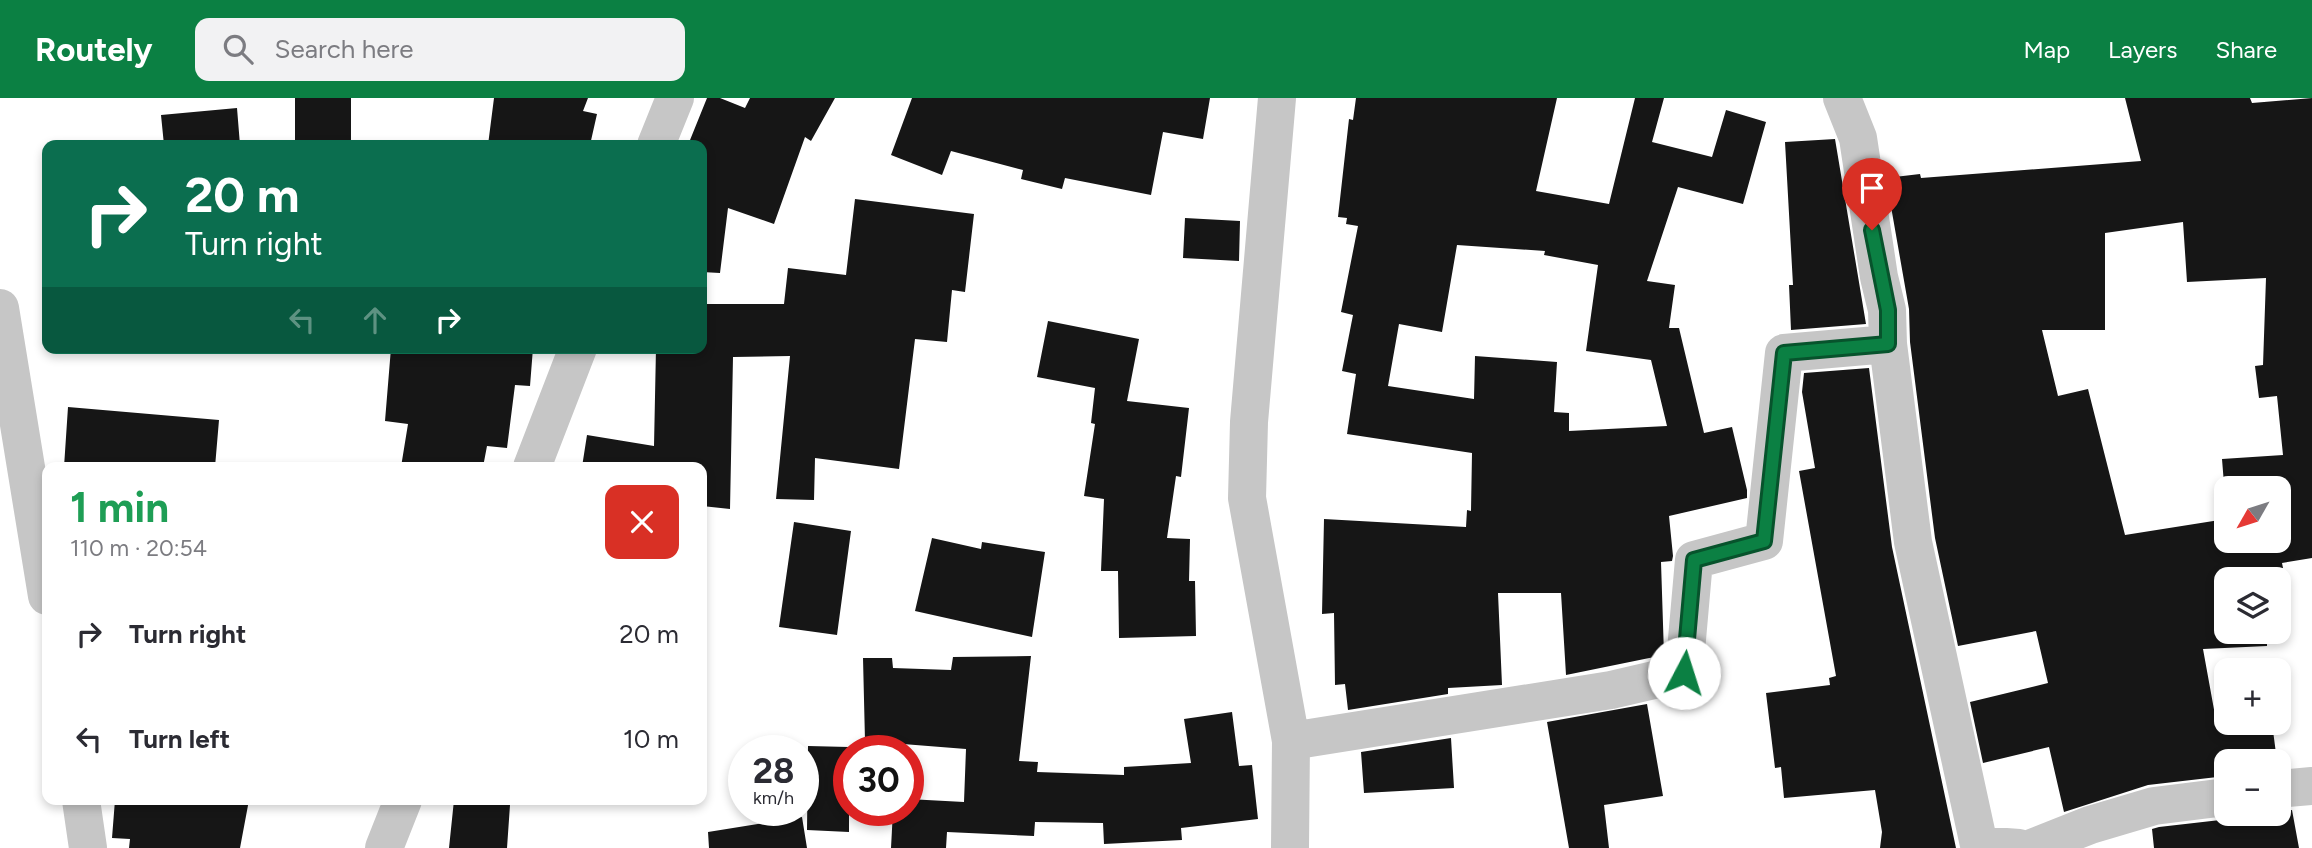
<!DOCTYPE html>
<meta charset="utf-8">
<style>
:root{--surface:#fff;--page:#f2f2f3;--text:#2b2b33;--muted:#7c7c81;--accent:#0b8043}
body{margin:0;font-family:Figtree,sans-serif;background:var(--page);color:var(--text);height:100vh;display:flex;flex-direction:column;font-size:26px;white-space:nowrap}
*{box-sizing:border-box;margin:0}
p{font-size:23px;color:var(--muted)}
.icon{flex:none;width:38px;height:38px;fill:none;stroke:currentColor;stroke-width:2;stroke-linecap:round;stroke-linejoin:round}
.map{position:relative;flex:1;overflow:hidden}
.sheet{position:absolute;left:42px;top:364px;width:665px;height:343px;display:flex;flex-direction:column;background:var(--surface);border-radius:14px;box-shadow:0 4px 10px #0003}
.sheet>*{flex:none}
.hud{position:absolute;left:42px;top:42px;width:665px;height:214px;border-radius:14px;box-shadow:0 4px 10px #0003;background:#0b6e4f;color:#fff;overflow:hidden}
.needle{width:46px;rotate:231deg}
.controls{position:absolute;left:2214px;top:378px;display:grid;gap:14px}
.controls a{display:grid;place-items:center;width:77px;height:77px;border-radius:14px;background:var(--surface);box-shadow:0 4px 10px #0003;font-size:35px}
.speed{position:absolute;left:728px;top:637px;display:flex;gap:14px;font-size:35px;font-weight:700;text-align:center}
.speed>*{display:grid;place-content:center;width:91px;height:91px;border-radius:50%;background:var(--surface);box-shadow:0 4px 10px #0003;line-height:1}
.speed small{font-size:18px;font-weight:400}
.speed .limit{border:10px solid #d22;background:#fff;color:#111}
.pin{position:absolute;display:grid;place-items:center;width:60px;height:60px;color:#fff;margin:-72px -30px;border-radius:50% 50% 50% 0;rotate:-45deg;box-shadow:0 0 7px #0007}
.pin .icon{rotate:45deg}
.me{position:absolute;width:77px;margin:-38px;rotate:5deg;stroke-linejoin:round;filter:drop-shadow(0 0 5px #0008)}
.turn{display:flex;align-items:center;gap:24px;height:147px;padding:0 28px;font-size:32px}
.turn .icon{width:91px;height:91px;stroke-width:2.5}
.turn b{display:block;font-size:49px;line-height:60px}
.lanes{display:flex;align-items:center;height:66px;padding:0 28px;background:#0003;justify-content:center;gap:35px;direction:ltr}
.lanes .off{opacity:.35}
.round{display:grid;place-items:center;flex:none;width:74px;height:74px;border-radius:14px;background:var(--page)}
.summary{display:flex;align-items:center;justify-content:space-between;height:119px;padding:0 28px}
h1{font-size:42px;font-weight:700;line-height:52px;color:#1e9e55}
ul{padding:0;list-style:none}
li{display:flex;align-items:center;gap:21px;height:105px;padding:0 28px}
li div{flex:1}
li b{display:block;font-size:26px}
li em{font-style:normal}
header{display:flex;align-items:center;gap:42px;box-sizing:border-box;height:98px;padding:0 35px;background:var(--accent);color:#fff}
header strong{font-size:33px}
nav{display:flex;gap:38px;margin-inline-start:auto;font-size:24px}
.search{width:490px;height:63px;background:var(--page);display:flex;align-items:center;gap:18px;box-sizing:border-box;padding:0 24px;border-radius:14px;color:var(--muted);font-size:26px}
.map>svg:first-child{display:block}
.building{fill:#161616;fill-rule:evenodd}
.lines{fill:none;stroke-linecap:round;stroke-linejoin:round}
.minor{stroke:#c6c6c6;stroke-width:38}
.route-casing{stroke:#07532c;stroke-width:18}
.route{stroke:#0b8043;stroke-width:12}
</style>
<header>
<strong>Routely</strong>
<div class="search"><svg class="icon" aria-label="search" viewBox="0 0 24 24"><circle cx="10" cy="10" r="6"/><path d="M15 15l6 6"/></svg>Search here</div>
<nav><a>Map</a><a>Layers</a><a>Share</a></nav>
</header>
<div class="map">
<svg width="2312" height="750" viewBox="0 0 2312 750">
<rect width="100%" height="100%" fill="#fff"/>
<path class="building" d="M 295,0 L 351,0 L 351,47 L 295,47 Z
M 494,0 L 588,0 L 583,13 L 597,16 L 590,47 L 488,47 Z
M 707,0 L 720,0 L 745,10 L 750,0 L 835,0 L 811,43 L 805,39 L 774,126 L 728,110 L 720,175 L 702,174 L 702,47 L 688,47 Z
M 912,0 L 1210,0 L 1203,41 L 1163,34 L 1151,97 L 1065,80 L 1062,91 L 1021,81 L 1023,72 L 951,53 L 942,77 L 891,57 Z
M 1356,0 L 1557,0 L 1536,93 L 1609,106 L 1635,0 L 1664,0 L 1652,44 L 1712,59 L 1726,12 L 1766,24 L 1743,106 L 1678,89 L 1647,183 L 1675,187 L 1669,230 L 1679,230 L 1704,335 L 1732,329 L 1747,392 L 1747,400 L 1669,418 L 1673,458 L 1672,463 L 1661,464 L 1664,557 L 1566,577 L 1561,495 L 1498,495 L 1502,587 L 1448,590 L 1448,596 L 1348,612 L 1345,586 L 1335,587 L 1334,515 L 1322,516 L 1324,421 L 1466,429 L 1467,412 L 1471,413 L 1472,355 L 1347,336 L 1356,276 L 1342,273 L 1353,217 L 1341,214 L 1358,128 L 1346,126 L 1347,120 L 1338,119 L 1349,21 L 1353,22 ZM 1457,147 L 1545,153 L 1544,157 L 1598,167 L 1586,253 L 1651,262 L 1667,328 L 1569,333 L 1569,315 L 1554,314 L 1557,264 L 1475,258 L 1474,301 L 1388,288 L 1399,226 L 1442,234 Z
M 2125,0 L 2250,0 L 2252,5 L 2312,0 L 2312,460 L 2282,465 L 2283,470 L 2263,474 L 2264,481 L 2226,481 L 2226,534 L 2267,534 L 2267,548 L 2203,551 L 2217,628 L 2272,625 L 2277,663 L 2226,663 L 2226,678 L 2148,687 L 2064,714 L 2049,649 L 1983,665 L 1970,604 L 2048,585 L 2036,533 L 1958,548 L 1935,440 L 1910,244 L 1909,211 L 1886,80 L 1920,76 L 1921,80 L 2141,63 ZM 2183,124 L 2187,184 L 2266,180 L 2263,267 L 2255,268 L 2259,300 L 2277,298 L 2283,357 L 2222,361 L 2226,411 L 2226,390 L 2278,390 L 2278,443 L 2226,443 L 2226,421 L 2125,437 L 2088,291 L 2058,298 L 2042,232 L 2105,232 L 2105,135 Z
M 237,10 L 240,47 L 164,47 L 161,17 Z
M 1835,41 L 1866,226 L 1791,232 L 1789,187 L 1793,187 L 1785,44 Z
M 855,101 L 974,116 L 965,194 L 952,192 L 947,244 L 915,241 L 899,371 L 815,360 L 814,402 L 776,401 L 790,258 L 733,259 L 730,411 L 702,408 L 702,369 L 582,369 L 587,337 L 654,348 L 656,250 L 702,250 L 702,206 L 784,206 L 788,170 L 846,177 Z
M 1185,120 L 1240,123 L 1239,163 L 1183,160 Z
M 1048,223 L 1139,241 L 1127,303 L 1189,310 L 1181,379 L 1176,378 L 1167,440 L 1190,441 L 1189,483 L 1195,483 L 1196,538 L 1119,540 L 1118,473 L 1101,473 L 1104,401 L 1084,398 L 1095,326 L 1091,325 L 1095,290 L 1037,279 Z
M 391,250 L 533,250 L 530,288 L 515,287 L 507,350 L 487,348 L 483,369 L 401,369 L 408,326 L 385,323 Z
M 1869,270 L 1892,449 L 1956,750 L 1880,750 L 1882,734 L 1875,692 L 1784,700 L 1781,669 L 1775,670 L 1766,595 L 1830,587 L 1829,580 L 1836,578 L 1799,373 L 1815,370 L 1802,294 L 1804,275 Z
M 68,309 L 219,322 L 215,369 L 64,369 Z
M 794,424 L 851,433 L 837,537 L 779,529 Z
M 932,440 L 981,451 L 982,444 L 1045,454 L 1032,539 L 915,513 Z
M 1031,558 L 1019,663 L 1038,664 L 1037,674 L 1124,677 L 1124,669 L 1191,665 L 1184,621 L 1232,614 L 1239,668 L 1252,667 L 1258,721 L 1181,730 L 1182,742 L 1104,746 L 1103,725 L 1035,724 L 1034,738 L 947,734 L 946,750 L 891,750 L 893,712 L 908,712 L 908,701 L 964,704 L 966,651 L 865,643 L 863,560 L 892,560 L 893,570 L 951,572 L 953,559 Z
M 1647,606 L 1663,698 L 1604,707 L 1609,750 L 1569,750 L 1547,624 Z
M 1451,640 L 1454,690 L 1364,695 L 1361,654 Z
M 808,648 L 849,649 L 849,734 L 807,732 Z
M 115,702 L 249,702 L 240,750 L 129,750 L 130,741 L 112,740 Z
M 454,702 L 510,707 L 507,750 L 449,750 Z
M 2292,712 L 2299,750 L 2154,750 L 2152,731 L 2159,729 L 2229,721 L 2240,716 L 2278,716 L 2278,713 Z
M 802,719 L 807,750 L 709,750 L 708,734 Z"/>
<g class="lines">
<path class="minor" d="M 1277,0 L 1249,324 L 1247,400 L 1291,643 L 1290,750
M 1842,0 L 1858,40 L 1879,179 L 1887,212 L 1888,246 L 1913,444 L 1979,747 L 2019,750
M 656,47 L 675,0
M 0,210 L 47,498
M 532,369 L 578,250
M 1291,643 L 1611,592 L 1684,575 L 1694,462 L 1764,443 L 1784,255 L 1888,246
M 2278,691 L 2312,688
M 81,702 L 88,750
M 384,750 L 403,702
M 2032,750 L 2090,727 L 2154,708 L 2226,699"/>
</g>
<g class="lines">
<g class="route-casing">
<path id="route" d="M 1684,575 L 1694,462 L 1764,443 L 1784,255 L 1888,246 L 1888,212 L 1872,132"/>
</g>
<use href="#route" class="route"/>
</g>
</svg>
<div class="controls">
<a><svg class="needle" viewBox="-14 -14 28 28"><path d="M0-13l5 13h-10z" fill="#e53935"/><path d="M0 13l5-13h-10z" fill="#7c7c81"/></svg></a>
<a><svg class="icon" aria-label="layers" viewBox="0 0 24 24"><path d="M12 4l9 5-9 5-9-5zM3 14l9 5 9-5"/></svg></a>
<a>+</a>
<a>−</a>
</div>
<div class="speed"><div>28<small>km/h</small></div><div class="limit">30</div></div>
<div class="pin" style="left:1872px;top:132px;background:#d93025"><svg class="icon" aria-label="arrive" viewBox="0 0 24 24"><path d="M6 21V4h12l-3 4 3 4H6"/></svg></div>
<svg class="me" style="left:1684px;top:575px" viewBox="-20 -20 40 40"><circle r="19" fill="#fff"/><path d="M0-13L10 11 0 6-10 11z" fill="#0b8043"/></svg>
<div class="hud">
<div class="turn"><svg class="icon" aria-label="right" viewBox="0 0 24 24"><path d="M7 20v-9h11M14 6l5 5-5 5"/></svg><div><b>20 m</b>Turn right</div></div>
<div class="lanes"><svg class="icon off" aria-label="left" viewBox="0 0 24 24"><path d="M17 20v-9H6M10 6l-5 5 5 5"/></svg><svg class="icon off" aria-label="ahead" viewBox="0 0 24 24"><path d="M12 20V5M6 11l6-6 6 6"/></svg><svg class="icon" aria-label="right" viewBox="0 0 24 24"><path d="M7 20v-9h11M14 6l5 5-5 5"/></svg></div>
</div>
<section class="sheet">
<div class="summary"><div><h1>1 min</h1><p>110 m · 20:54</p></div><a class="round" style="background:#d93025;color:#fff"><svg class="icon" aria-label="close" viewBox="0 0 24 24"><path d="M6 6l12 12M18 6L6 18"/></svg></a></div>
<ul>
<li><svg class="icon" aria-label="right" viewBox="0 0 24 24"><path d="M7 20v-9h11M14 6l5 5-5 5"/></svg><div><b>Turn right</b></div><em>20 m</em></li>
<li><svg class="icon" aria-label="left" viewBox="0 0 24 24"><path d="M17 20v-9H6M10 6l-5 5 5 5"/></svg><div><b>Turn left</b></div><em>10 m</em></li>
</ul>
</section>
</div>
